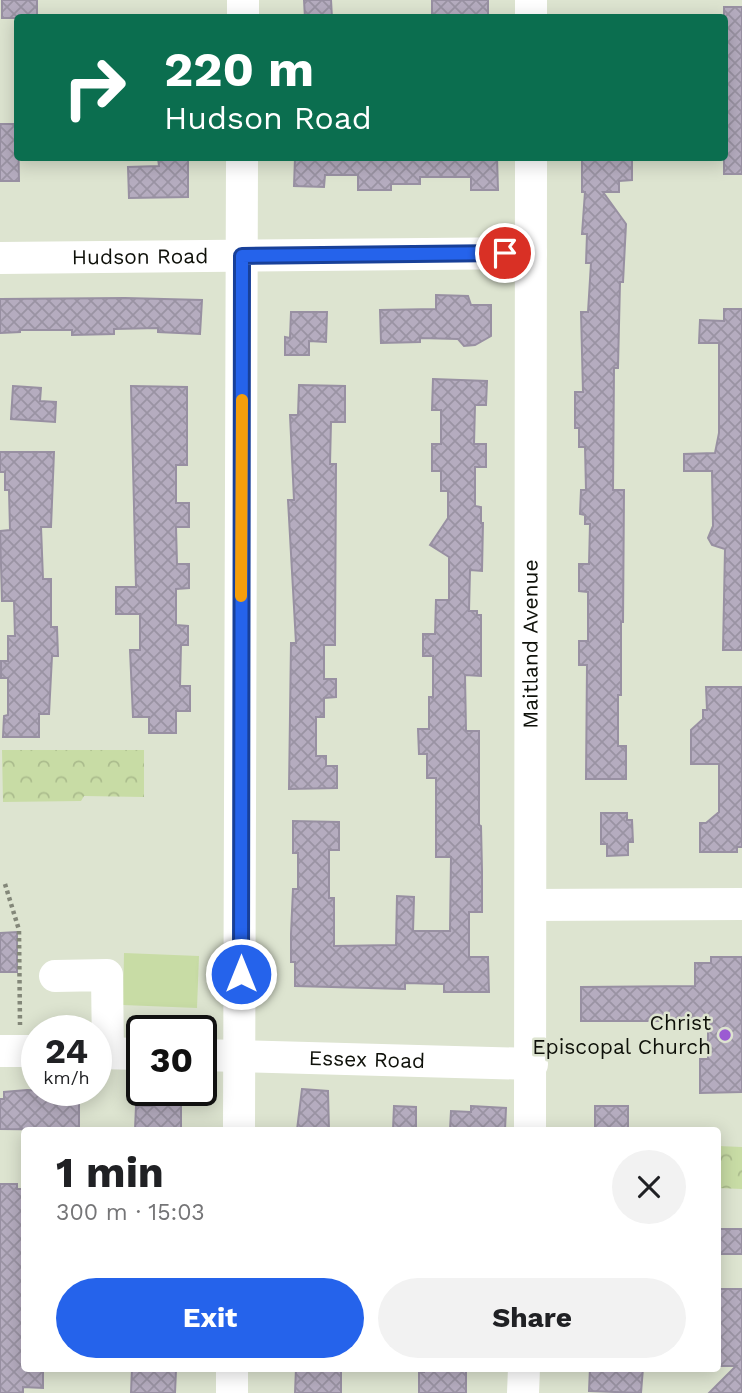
<!DOCTYPE html>
<meta charset="utf-8">
<style>
:root{--surface:#fff;--page:#f2f2f2;--text:#202124;--muted:#757577;--accent:#2563eb}
body{margin:0;font-family:"Work Sans",sans-serif;background:var(--page);color:var(--text);height:100vh;display:flex;flex-direction:column;font-size:26px;white-space:nowrap}
*{box-sizing:border-box;margin:0}
p{font-size:23px;color:var(--muted)}
.icon{flex:none;width:38px;height:38px;fill:none;stroke:currentColor;stroke-width:2;stroke-linecap:round;stroke-linejoin:round}
.map{position:relative;flex:1;overflow:hidden}
.panel{position:absolute;left:21px;top:1127px;width:700px;height:245px;display:flex;flex-direction:column;background:var(--surface);border-radius:7px;box-shadow:0 4px 18px #0003}
.panel>*{flex:none}
.hud{position:absolute;left:14px;top:14px;width:714px;height:147px;border-radius:7px;box-shadow:0 4px 18px #0003;background:#0b6e4f;color:#fff;overflow:hidden}
.speed{position:absolute;left:21px;top:1015px;display:flex;gap:14px;font-size:35px;font-weight:700;text-align:center}
.speed>*{display:grid;place-content:center;width:91px;height:91px;border-radius:50%;background:var(--surface);box-shadow:0 4px 18px #0003;line-height:1}
.speed small{font-size:18px;font-weight:400}
.speed .limit{border:4px solid #111;border-radius:10px;background:#fff;color:#111}
.pin{position:absolute;display:grid;place-items:center;width:60px;height:60px;color:#fff;margin:-30px;border:4px solid #fff;border-radius:50%;box-shadow:0 2px 7px #0007}
.me{position:absolute;width:77px;margin:-38px;rotate:0deg;stroke-linejoin:round;filter:drop-shadow(0 0 5px #0008)}
.turn{display:flex;align-items:center;gap:24px;height:147px;padding:0 35px;font-size:32px}
.turn .icon{width:91px;height:91px;stroke-width:2.5}
.turn b{display:block;font-size:49px;line-height:60px}
.round{display:grid;place-items:center;flex:none;width:74px;height:74px;border-radius:37px;background:var(--page)}
.head{display:flex;align-items:center;justify-content:space-between;height:119px;padding:0 35px}
h1{font-size:42px;font-weight:700;line-height:52px}
.button{display:flex;gap:14px;margin-top:auto;padding:14px 35px}
.button a{flex:1;height:80px;border-radius:42px;background:var(--accent);color:#fff;font-size:28px;font-weight:700;line-height:80px;text-align:center}
.button a+a{background:var(--page);color:var(--text)}
.map>svg:first-child{display:block}
.park{fill:url(#park-crowns)}
.garden{fill:#c8dca5}
.building{fill:url(#building-cross-hatch);stroke:#9890a2;stroke-width:2}
.lines{fill:none;stroke-linecap:round;stroke-linejoin:round}
.path{stroke:#838779;stroke-width:4.5;stroke-dasharray:3.5 3.5;stroke-linecap:butt}
.minor{stroke:#fff;stroke-width:32}
.route-casing{stroke:#184099;stroke-width:18}
.route{stroke:#2563eb;stroke-width:12}
.slow{stroke:#f59e0b;stroke-width:12}
.poi-dot{fill:#9b5bd2;stroke:#dde4d0;stroke-width:2.5}
.labels{text-anchor:middle;stroke-width:5;stroke-linejoin:round;paint-order:stroke}
.street-label{font-size:21px;fill:#0f110a;stroke:#dde4d0}
.poi-label{font-size:21px;fill:#0f110a;stroke:#dde4d0;text-anchor:end}
</style>
<div class="map">
<svg width="742" height="1393" viewBox="0 0 742 1393">
<defs>
<pattern id="park-crowns" width="20" height="18" patternUnits="userSpaceOnUse" patternTransform="scale(1.75)"><rect width="20" height="18" fill="#c8dca5"/><path d="M2 6a3 3 0 1 1 6 0M12 15a3 3 0 1 1 6 0" fill="none" stroke="#abbc8d"/></pattern>
<pattern id="building-cross-hatch" width="8" height="8" patternUnits="userSpaceOnUse" patternTransform="scale(1.75)"><rect width="8" height="8" fill="#b5acbf"/><path d="M0 0l8 8M0 8l8-8" fill="none" stroke="#9a93a3"/></pattern>
</defs>
<rect width="100%" height="100%" fill="#dde4d0"/>
<path class="park" d="M 2,750 L 144,750 L 144,797 L 84,796 L 81,801 L 3,802 Z
M 718,1146 L 742,1147 L 742,1189 L 718,1188 Z"/>
<path class="garden" d="M 124,953 L 199,956 L 197,1008 L 123,1005 Z"/>
<path class="building" d="M 2,0 L 37,0 L 37,18 L 2,18 Z
M 304,0 L 331,0 L 332,18 L 305,18 Z
M 432,0 L 488,0 L 488,18 L 432,18 Z
M 724,7 L 742,7 L 742,174 L 724,174 Z
M 0,124 L 18,124 L 19,181 L 0,181 Z
M 158,158 L 188,158 L 188,197 L 129,198 L 128,167 L 159,166 Z
M 295,158 L 497,158 L 498,190 L 471,190 L 471,177 L 420,177 L 420,184 L 391,184 L 391,190 L 358,190 L 358,175 L 325,175 L 324,187 L 294,186 Z
M 582,158 L 632,159 L 632,180 L 619,181 L 619,192 L 603,192 L 626,224 L 623,282 L 620,282 L 618,368 L 614,368 L 613,490 L 624,490 L 623,622 L 621,622 L 621,695 L 618,695 L 618,746 L 626,746 L 626,779 L 586,779 L 587,665 L 579,665 L 579,641 L 588,641 L 588,592 L 579,591 L 579,564 L 589,564 L 590,524 L 585,524 L 585,515 L 580,514 L 581,490 L 586,490 L 585,447 L 579,447 L 579,428 L 575,428 L 575,392 L 583,392 L 581,312 L 588,312 L 591,263 L 586,263 L 587,234 L 582,234 L 585,192 L 582,192 Z
M 436,295 L 468,296 L 471,305 L 491,305 L 491,336 L 475,345 L 464,346 L 458,339 L 420,338 L 420,342 L 381,343 L 380,310 L 436,309 Z
M 125,298 L 202,300 L 200,334 L 158,332 L 158,328 L 114,329 L 114,334 L 72,335 L 72,330 L 20,330 L 20,332 L 0,333 L 0,299 Z
M 724,309 L 742,309 L 742,650 L 723,650 L 725,549 L 712,545 L 708,538 L 713,526 L 712,471 L 684,471 L 684,454 L 715,453 L 719,433 L 719,343 L 699,343 L 700,320 L 724,321 Z
M 291,312 L 327,312 L 326,342 L 309,341 L 309,355 L 285,355 L 285,337 L 290,338 Z
M 433,379 L 487,381 L 486,405 L 475,405 L 474,444 L 486,444 L 486,467 L 475,467 L 475,506 L 481,507 L 481,523 L 483,523 L 482,571 L 470,570 L 469,611 L 477,611 L 477,615 L 481,615 L 481,676 L 465,675 L 466,731 L 479,731 L 479,825 L 481,826 L 482,871 L 482,912 L 469,912 L 469,957 L 488,957 L 489,992 L 444,992 L 444,984 L 405,983 L 405,989 L 295,986 L 295,962 L 291,962 L 291,934 L 293,889 L 298,889 L 298,853 L 293,853 L 293,821 L 339,822 L 339,850 L 329,850 L 329,898 L 334,898 L 334,946 L 396,945 L 397,896 L 414,897 L 413,931 L 450,931 L 451,857 L 436,857 L 436,778 L 427,778 L 427,754 L 419,754 L 418,729 L 429,729 L 429,697 L 433,697 L 433,656 L 423,656 L 423,634 L 435,634 L 436,600 L 449,600 L 449,557 L 430,545 L 448,518 L 448,491 L 441,491 L 441,471 L 432,471 L 432,444 L 441,444 L 441,410 L 432,410 Z
M 299,385 L 345,386 L 345,422 L 331,422 L 330,464 L 336,464 L 335,645 L 324,645 L 324,679 L 336,679 L 336,697 L 324,698 L 324,717 L 316,717 L 316,756 L 326,756 L 326,766 L 337,766 L 337,788 L 289,789 L 291,643 L 296,643 L 288,500 L 294,500 L 290,415 L 298,415 Z
M 13,386 L 41,388 L 40,401 L 56,402 L 55,422 L 11,419 Z
M 131,386 L 187,387 L 187,465 L 176,465 L 176,503 L 189,503 L 189,527 L 176,527 L 177,564 L 189,564 L 189,588 L 176,589 L 176,625 L 188,626 L 188,645 L 181,645 L 180,686 L 190,686 L 190,711 L 176,711 L 176,733 L 149,733 L 149,717 L 133,717 L 130,650 L 140,650 L 140,614 L 116,614 L 116,587 L 136,587 Z
M 0,452 L 54,452 L 51,527 L 41,527 L 43,579 L 51,579 L 51,627 L 57,627 L 58,656 L 52,656 L 49,714 L 39,714 L 39,737 L 3,737 L 4,716 L 8,715 L 8,678 L 1,678 L 1,661 L 8,661 L 8,636 L 15,636 L 14,601 L 2,601 L 0,531 L 10,530 L 9,490 L 5,490 L 5,472 L 0,472 Z
M 706,687 L 742,687 L 742,847 L 737,847 L 737,852 L 700,852 L 700,823 L 706,823 L 719,812 L 719,764 L 691,764 L 691,730 L 703,719 L 703,710 L 707,710 Z
M 601,813 L 627,813 L 627,820 L 632,820 L 633,842 L 628,842 L 628,855 L 607,856 L 607,844 L 601,844 Z
M 17,932 L 17,972 L 0,972 L 0,933 Z
M 711,957 L 742,957 L 742,1092 L 700,1093 L 700,1059 L 708,1059 L 708,1021 L 581,1021 L 581,987 L 695,986 L 695,963 L 711,963 Z
M 302,1089 L 328,1091 L 329,1130 L 297,1130 Z
M 27,1090 L 69,1092 L 69,1098 L 79,1099 L 79,1130 L 0,1129 L 0,1099 L 4,1099 L 4,1092 Z
M 154,1101 L 181,1101 L 181,1130 L 135,1130 L 136,1106 L 154,1106 Z
M 394,1106 L 416,1107 L 416,1130 L 393,1130 Z
M 471,1106 L 506,1108 L 505,1130 L 450,1130 L 451,1111 L 471,1112 Z
M 595,1106 L 628,1106 L 628,1130 L 595,1130 Z
M 0,1184 L 17,1184 L 17,1189 L 24,1189 L 24,1368 L 43,1368 L 43,1388 L 23,1387 L 23,1393 L 0,1393 Z
M 718,1229 L 742,1229 L 742,1254 L 718,1254 Z
M 718,1289 L 742,1289 L 742,1393 L 709,1393 L 736,1366 L 718,1366 Z
M 132,1368 L 176,1370 L 175,1393 L 131,1393 Z
M 296,1368 L 341,1368 L 341,1393 L 295,1393 Z
M 424,1368 L 466,1368 L 466,1393 L 419,1393 L 419,1372 L 424,1372 Z
M 590,1368 L 643,1368 L 641,1393 L 589,1391 Z"/>
<g class="lines">
<path class="path" d="M 5,884 L 19,930 L 20,1025"/>
<g class="minor">
<path d="M 243,18 L 243,0"/>
<path d="M 531,18 L 531,0"/>
<path id="s1" d="M 0,258 L 531,253"/>
<path d="M 531,905 L 742,904"/>
<path d="M 55,976 L 107,975 L 108,1053"/>
<path d="M 0,1051 L 37,1051"/>
<path d="M 96,1053 L 142,1054"/>
<path id="s2" d="M 201,1055 L 532,1064"/>
<path d="M 239,1130 L 242,158"/>
<path id="s3" d="M 530,1130 L 531,158"/>
<path d="M 232,1393 L 232,1368"/>
<path d="M 523,1393 L 524,1368"/>
</g>
</g>
<g class="lines">
<g class="route-casing">
<path id="route" d="M 241,974 L 242,256 L 505,253"/>
</g>
<use href="#route" class="route"/>
<path class="slow" d="M 241,596 L 242,400"/>
</g>
<circle class="poi-dot" cx="725" cy="1035" r="7"/>
<g class="labels">
<g class="street-label">
<text dy="7" stroke="none"><textPath href="#s1" startOffset="140">Hudson Road</textPath></text>
<text dy="7" stroke="none"><textPath href="#s3" startOffset="486">Maitland Avenue</textPath></text>
<text dy="7" stroke="none"><textPath href="#s2" startOffset="166">Essex Road</textPath></text>
</g>
<g class="poi-label">
<text x="711" y="1030">Christ<tspan x="711" dy="24">Episcopal Church</tspan></text>
</g>
</g>
</svg>
<div class="speed"><div>24<small>km/h</small></div><div class="limit">30</div></div>
<div class="pin" style="left:505px;top:253px;background:#d93025"><svg class="icon" aria-label="arrive" viewBox="0 0 24 24"><path d="M6 21V4h12l-3 4 3 4H6"/></svg></div>
<svg class="me" style="left:241px;top:974px" viewBox="-20 -20 40 40"><circle r="17" fill="#2563eb" stroke="#fff" stroke-width="3"/><path d="M0-11L8 9 0 5-8 9z" fill="#fff"/></svg>
<div class="hud">
<div class="turn"><svg class="icon" aria-label="right" viewBox="0 0 24 24"><path d="M7 20v-9h11M14 6l5 5-5 5"/></svg><div><b>220 m</b>Hudson Road</div></div>
</div>
<section class="panel">
<div class="head"><div><h1>1 min</h1><p>300 m · 15:03</p></div><a class="round"><svg class="icon" aria-label="close" viewBox="0 0 24 24"><path d="M6 6l12 12M18 6L6 18"/></svg></a></div>
<div class="button"><a>Exit</a><a>Share</a></div>
</section>
</div>
